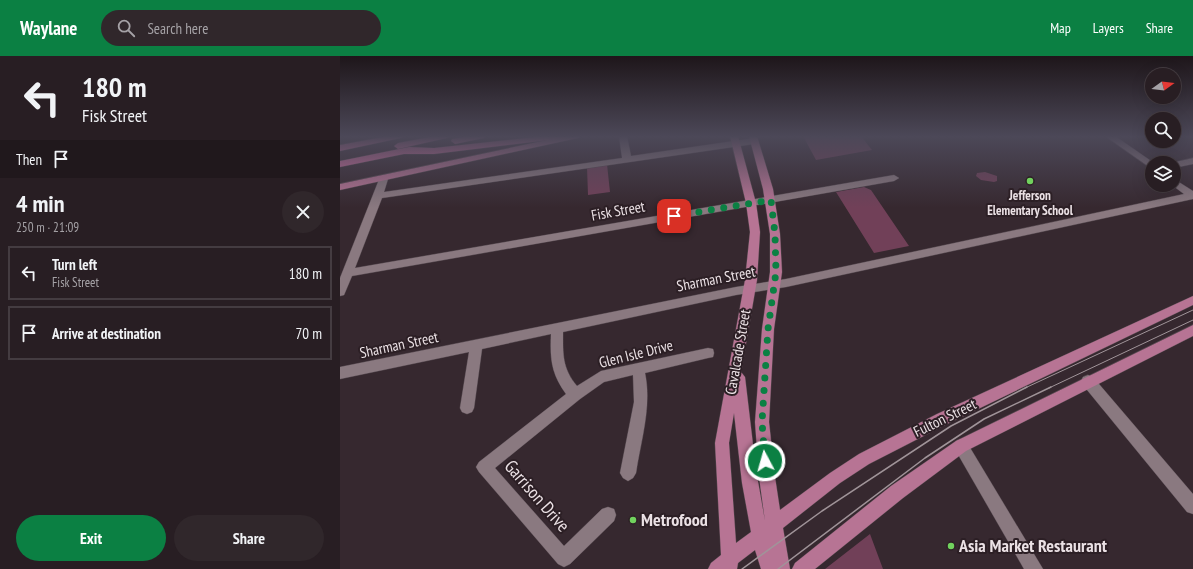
<!DOCTYPE html>
<meta charset="utf-8">
<style>
:root{--surface:#281e23;--page:#30272b;--text:#f1f3f6;--muted:#a5a2a6;--line:#443c41;--accent:#0b8043}
body{margin:0;font-family:"PT Sans Narrow",sans-serif;background:var(--page);color:var(--text);height:100vh;display:flex;flex-direction:column;font-size:15px;white-space:nowrap}
*{box-sizing:border-box;margin:0}
p{font-size:13px;color:var(--muted)}
.icon{flex:none;width:22px;height:22px;fill:none;stroke:currentColor;stroke-width:2;stroke-linecap:round;stroke-linejoin:round}
.map{position:relative;flex:1;overflow:hidden}
.panel{display:flex;flex-direction:column;background:var(--surface);width:340px}
.panel>*{flex:none}
.hud{background:#281e23;color:var(--text);overflow:hidden}
.needle{width:26px;rotate:75deg}
.buttons{position:absolute;left:805px;top:12px;display:grid;gap:8px}
.buttons a{display:grid;place-items:center;width:36px;height:36px;border-radius:50%;background:var(--surface);box-shadow:0 4px 16px #0002,0 0 0 1px var(--line);font-size:20px}
.pin{position:absolute;display:grid;place-items:center;width:34px;height:34px;color:#fff;margin:-17px;border-radius:8px;box-shadow:0 2px 6px #0006}
.me{position:absolute;width:44px;margin:-22px;rotate:354deg;stroke-linejoin:round;filter:drop-shadow(0 0 3px #0008)}
.turn{display:flex;align-items:center;gap:14px;height:84px;padding:0 16px;font-size:18px}
.turn .icon{width:52px;height:52px;stroke-width:2.5}
.turn b{display:block;font-size:28px;line-height:34px}
.then{display:flex;align-items:center;height:38px;padding:0 16px;background:#0003;gap:8px;font-size:15px}
.round{display:grid;place-items:center;flex:none;width:42px;height:42px;border-radius:21px;background:var(--page)}
.head{display:flex;align-items:center;justify-content:space-between;height:68px;padding:0 16px}
h1{font-size:24px;font-weight:600;line-height:30px}
.cta{display:flex;gap:8px;margin-top:auto;padding:8px 16px}
.cta a{flex:1;height:46px;border-radius:24px;background:var(--accent);color:#fff;font-size:16px;font-weight:600;line-height:46px;text-align:center}
.cta a+a{background:var(--page);color:var(--text)}
ul{padding:0;list-style:none}
li{display:flex;align-items:center;gap:12px;height:54px;margin:0 8px 6px;padding:0 8px;border:2px solid var(--line);border-radius:0px}
li div{flex:1}
li b{display:block;font-size:15px}
li em{font-style:normal}
header{display:flex;align-items:center;gap:24px;box-sizing:border-box;height:56px;padding:0 20px;background:var(--accent);color:#fff}
header strong{font-size:19px}
nav{display:flex;gap:22px;margin-inline-start:auto;font-size:14px}
.search{width:280px;height:36px;background:var(--page);display:flex;align-items:center;gap:10px;box-sizing:border-box;padding:0 14px;border-radius:22px;color:var(--muted);font-size:15px}
main{display:flex;flex:1;min-height:0}
.map>svg:first-child{display:block}
.green{fill:#714058}
.lines{fill:none;stroke-linecap:round;stroke-linejoin:round}
.minor-casing{stroke:#53474d;stroke-width:1}
.major-casing{stroke:#53474d;stroke-width:1}
.highway-casing{stroke:#53474d;stroke-width:1}
.minor{fill:#8a7980;fill-rule:evenodd}
.major{fill:#b77494;fill-rule:evenodd}
.highway{fill:#d570a2;fill-rule:evenodd}
.tram-far1{stroke:#a09499;stroke-width:1}
.tram{stroke:#a09499;stroke-width:1.5}
.route{stroke:#0b8043;stroke-width:7;stroke-dasharray:0 12.6}
.poi-dot{fill:#71d25e;stroke:#2c1f25;stroke-width:1.5}
.labels{text-anchor:middle;stroke-width:4;stroke-linejoin:round;paint-order:stroke}
.far-poi-label{font-size:13px;font-weight:bold;fill:#ebe1e5;stroke:#2c1f25}
.street-label{font-size:15px;fill:#ebe1e5;stroke:#2c1f25}
.near-street-label{font-size:18px;fill:#ebe1e5;stroke:#2c1f25}
.near-poi-label{font-size:18px;font-weight:bold;fill:#ebe1e5;stroke:#2c1f25;text-anchor:start}
</style>
<header>
<strong>Waylane</strong>
<div class="search"><svg class="icon" aria-label="search" viewBox="0 0 24 24"><circle cx="10" cy="10" r="6"/><path d="M15 15l6 6"/></svg>Search here</div>
<nav><a>Map</a><a>Layers</a><a>Share</a></nav>
</header>
<main>
<section class="panel">
<div class="hud">
<div class="turn"><svg class="icon" aria-label="left" viewBox="0 0 24 24"><path d="M17 20v-9H6M10 6l-5 5 5 5"/></svg><div><b>180 m</b>Fisk Street</div></div>
<div class="then">Then<svg class="icon" aria-label="arrive" viewBox="0 0 24 24"><path d="M6 21V4h12l-3 4 3 4H6"/></svg></div>
</div>
<div class="head"><div><h1>4 min</h1><p>250 m · 21:09</p></div><a class="round"><svg class="icon" aria-label="close" viewBox="0 0 24 24"><path d="M6 6l12 12M18 6L6 18"/></svg></a></div>
<ul>
<li><svg class="icon" aria-label="left" viewBox="0 0 24 24"><path d="M17 20v-9H6M10 6l-5 5 5 5"/></svg><div><b>Turn left</b><p>Fisk Street</p></div><em>180 m</em></li>
<li><svg class="icon" aria-label="arrive" viewBox="0 0 24 24"><path d="M6 21V4h12l-3 4 3 4H6"/></svg><div><b>Arrive at destination</b></div><em>70 m</em></li>
</ul>
<div class="cta"><a>Exit</a><a>Share</a></div>
</section>
<div class="map">
<svg width="853" height="513" viewBox="0 0 853 513">
<rect width="100%" height="100%" fill="#36282f"/>
<path class="green" d="M 463,80 L 521,80 L 532,94 L 476,104 Z
M 267,108 L 270,136 L 248,139 L 247,111 Z
M 645,116 L 657,120 L 657,125 L 654,126 L 641,124 L 636,120 L 637,117 Z
M 524,131 L 531,134 L 569,190 L 534,197 L 496,136 Z
M 530,478 L 543,513 L 485,513 Z"/>
<g class="lines">
<g class="minor-casing">
<path id="minor" d="M 279,80 L 287,80 L 291,100 L 414,82 L 418,85 L 414,88 L 42,142 L 15,212 L 554,119 L 559,122 L 554,125 L 12,220 L 4,239 L 0,240 L 0,222 L 40,121 L 43,120 L 48,123 L 44,136 L 282,102 Z
M 765,80 L 775,80 L 814,107 L 812,107 L 812,113 Z
M 853,102 L 853,108 L 834,112 L 834,107 L 831,107 Z
M 834,123 L 853,135 L 853,143 L 446,231 L 396,239 L 223,276 C 223,298 222,312 237,330 L 261,315 L 368,292 L 373,293 L 374,297 L 373,301 L 368,302 L 305,317 C 312,350 301,384 296,417 L 293,422 L 288,425 L 283,422 L 280,417 L 294,346 L 293,319 L 264,326 L 240,343 L 155,412 L 224,490 L 262,453 L 268,451 L 274,453 L 276,459 L 274,465 L 230,508 L 224,511 L 218,508 L 139,416 L 136,411 L 139,406 L 226,338 C 211,317 210,303 211,278 L 142,293 L 134,352 L 132,356 L 127,358 L 122,356 L 120,352 L 129,296 L 0,323 L 0,311 L 396,231 L 446,223 L 844,138 L 832,129 L 834,129 Z
M 748,319 L 753,321 L 853,438 L 853,458 L 847,456 L 743,329 L 741,325 L 743,321 Z
M 621,383 L 626,385 L 703,513 L 684,513 L 616,395 L 614,390 L 616,385 Z"/>
</g>
<g class="major-casing">
<path id="major" d="M 226,80 L 242,80 L 238,82 L 0,134 L 0,128 Z
M 390,80 L 398,80 L 416,147 L 420,176 L 417,224 L 401,316 L 405,321 L 416,414 L 425,465 L 419,421 L 415,366 L 422,273 L 430,216 L 430,178 L 423,133 L 409,80 L 417,80 L 433,133 L 440,178 L 442,216 L 434,273 L 429,366 L 435,421 L 440,454 L 490,417 L 519,398 L 597,358 L 853,240 L 853,249 L 607,368 L 529,408 L 500,427 L 443,472 L 450,513 L 421,513 L 415,494 L 398,507 L 397,513 L 368,513 L 371,507 L 381,499 L 375,387 L 405,224 L 410,176 L 406,147 ZM 394,357 L 402,427 L 411,476 L 396,487 L 389,387 Z
M 853,269 L 853,280 L 626,395 L 563,442 L 475,513 L 452,513 L 455,507 L 551,430 L 616,385 Z"/>
</g>
<g class="highway-casing">
<path id="highway" d="M 48,80 L 65,80 L 61,82 L 0,95 L 0,89 Z
M 95,80 L 111,80 L 107,82 L 58,93 L 54,90 L 58,87 Z
M 128,80 L 145,80 L 144,82 L 115,88 L 111,85 L 112,83 Z
M 204,80 L 230,80 L 226,82 L 94,98 L 64,98 L 0,111 L 0,105 L 69,91 L 94,92 Z"/>
</g>
<use href="#minor" class="minor"/>
<use href="#major" class="major"/>
<use href="#highway" class="highway"/>
<path class="tram-far1" d="M 685,332 L 853,254
M 709,332 L 853,264"/>
<path class="tram" d="M 402,513 L 482,455 L 611,370 L 687,331
M 438,513 L 585,402 L 644,363 L 711,331"/>
</g>
<linearGradient id="sky" x2="0" y2="1"><stop stop-color="#1e161a"/><stop offset="0.53" stop-color="#4c4858"/><stop offset="1" stop-color="#4c4858" stop-opacity="0"/></linearGradient>
<rect width="853" height="152" fill="url(#sky)"/>
<g class="lines">
<path class="route" d="M 334,160 L 431,144 L 435,178 L 436,216 L 428,273 L 422,366 L 425,405"/>
</g>
<g class="poi-dot">
<circle cx="690" cy="125" r="4"/>
<circle cx="293" cy="464" r="4"/>
<circle cx="611" cy="490" r="4"/>
</g>
<g class="labels">
<g class="far-poi-label">
<text x="690" y="144">Jefferson<tspan x="690" dy="15">Elementary School</tspan></text>
</g>
<g class="street-label">
<text transform="translate(278 155) rotate(-10)" y="5">Fisk Street</text>
<text transform="translate(376 223) rotate(-11)" y="5">Sharman Street</text>
<text transform="translate(59 289) rotate(-12)" y="5">Sharman Street</text>
<text transform="translate(398 296) rotate(-80)" y="5">Cavalcade Street</text>
<text transform="translate(296 298) rotate(-14)" y="5">Glen Isle Drive</text>
<text transform="translate(605 362) rotate(-26)" y="5">Fulton Street</text>
</g>
<g class="near-street-label">
<text transform="translate(197 440) rotate(49)" y="6">Garrison Drive</text>
</g>
<g class="near-poi-label">
<text x="301" y="470">Metrofood</text>
<text x="619" y="496">Asia Market Restaurant</text>
</g>
</g>
</svg>
<div class="buttons">
<a><svg class="needle" viewBox="-14 -14 28 28"><path d="M0-13l5 13h-10z" fill="#e53935"/><path d="M0 13l5-13h-10z" fill="#a5a2a6"/></svg></a>
<a><svg class="icon" aria-label="search" viewBox="0 0 24 24"><circle cx="10" cy="10" r="6"/><path d="M15 15l6 6"/></svg></a>
<a><svg class="icon" aria-label="layers" viewBox="0 0 24 24"><path d="M12 4l9 5-9 5-9-5zM3 14l9 5 9-5"/></svg></a>
</div>
<div class="pin" style="left:334px;top:160px;background:#d93025"><svg class="icon" aria-label="arrive" viewBox="0 0 24 24"><path d="M6 21V4h12l-3 4 3 4H6"/></svg></div>
<svg class="me" style="left:425px;top:405px" viewBox="-20 -20 40 40"><circle r="17" fill="#0b8043" stroke="#fff" stroke-width="3"/><path d="M0-11L8 9 0 5-8 9z" fill="#fff"/></svg>
</div>
</main>
